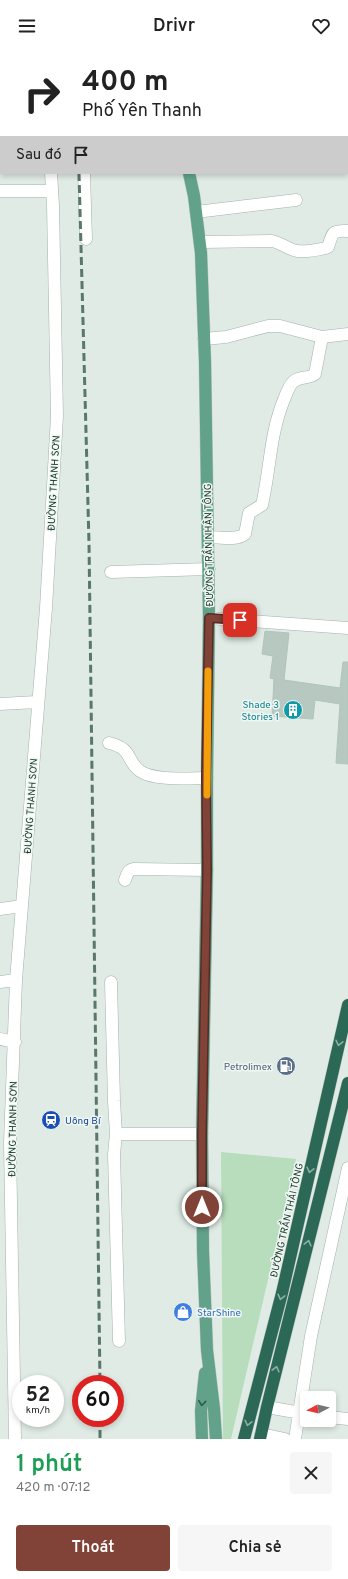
<!DOCTYPE html>
<html lang="vi">
<meta charset="utf-8">
<style>
:root{--surface:#fff;--page:#f6f6f6;--text:#222;--muted:#767676;--accent:#814338}
body{margin:0;font-family:Overpass,sans-serif;background:var(--page);color:var(--text);height:100vh;display:flex;flex-direction:column;font-size:15px;white-space:nowrap}
*{box-sizing:border-box;margin:0}
p{font-size:13px;color:var(--muted)}
.icon{flex:none;width:22px;height:22px;fill:none;stroke:currentColor;stroke-width:2;stroke-linecap:round;stroke-linejoin:round}
.map{position:relative;height:1387px;overflow:hidden}
.drawer{display:flex;flex-direction:column;background:var(--surface);flex:1}
.drawer>*{flex:none}
.guide{position:absolute;left:0px;top:0px;width:348px;height:122px;box-shadow:0 2px 6px #0003;background:#fff;color:var(--text);overflow:hidden}
.needle{width:26px;rotate:263deg}
.tools{position:absolute;left:300px;top:1339px;display:grid;gap:8px}
.tools a{display:grid;place-items:center;width:36px;height:36px;border-radius:4px;background:var(--surface);box-shadow:0 2px 6px #0003;font-size:20px}
.speed{position:absolute;left:12px;top:1323px;display:flex;gap:8px;font-size:20px;font-weight:700;text-align:center}
.speed>*{display:grid;place-content:center;width:52px;height:52px;border-radius:50%;background:var(--surface);box-shadow:0 2px 6px #0003;line-height:1}
.speed small{font-size:10px;font-weight:400}
.speed .limit{border:6px solid #d22;background:#fff;color:#111}
.pin{position:absolute;display:grid;place-items:center;width:34px;height:34px;color:#fff;margin:-17px;border-radius:8px;box-shadow:0 2px 6px #0006}
.me{position:absolute;width:44px;margin:-22px;rotate:0deg;stroke-linejoin:round;filter:drop-shadow(0 0 3px #0008)}
.turn{display:flex;align-items:center;gap:14px;height:84px;padding:0 16px;font-size:18px}
.turn .icon{width:52px;height:52px;stroke-width:2.5}
.turn b{display:block;font-size:28px;line-height:34px}
.then{display:flex;align-items:center;height:38px;padding:0 16px;background:#0003;gap:8px;font-size:15px}
.round{display:grid;place-items:center;flex:none;width:42px;height:42px;border-radius:4px;background:var(--page)}
.headline{display:flex;align-items:center;justify-content:space-between;height:68px;padding:0 16px}
h1{font-size:24px;font-weight:600;line-height:30px;color:#1e9e55}
.primary-button{display:flex;gap:8px;margin-top:auto;padding:8px 16px}
.primary-button a{flex:1;height:46px;border-radius:4px;background:var(--accent);color:#fff;font-size:16px;font-weight:600;line-height:46px;text-align:center}
.primary-button a+a{background:var(--page);color:var(--text)}
header{display:flex;justify-content:space-between;align-items:center;height:52px;padding:0 16px;background:var(--surface);font-size:18px;font-weight:600}
.map>svg:first-child{display:block}
.green{fill:#b7ddbd}
.building{fill:#b7c8c0;stroke:#b1c4bb}
.lines{fill:none;stroke-linecap:round;stroke-linejoin:round}
.minor-casing{stroke:#a2b3ab;stroke-width:13}
.major-casing{stroke:#c1c8c5;stroke-width:13}
.highway-casing{stroke:#c1c8c5;stroke-width:13}
.minor{stroke:#fff;stroke-width:12}
.major{stroke:#62a28b;stroke-width:12}
.highway{stroke:#2b6856;stroke-width:12}
.rail{stroke:#5a776c;stroke-width:3;stroke-dasharray:8 4;stroke-linecap:butt}
.oneway{stroke:#8db0a4}
.oneway2{stroke:#345a4c}
.route-casing{stroke:#542c24;stroke-width:10}
.route{stroke:#814338;stroke-width:7}
.slow{stroke:#f59e0b;stroke-width:7}
.labels{text-anchor:middle;stroke-width:3;stroke-linejoin:round;paint-order:stroke}
.street-label{font-size:10px;fill:#203b31;stroke:#eff7f3}
.culture-label{font-size:10px;fill:#0d838f;stroke:#eff7f3;text-anchor:end}
.service-label{font-size:10px;fill:#4e5e75;stroke:#eff7f3;text-anchor:end}
.transit-label{font-size:10px;fill:#164399;stroke:#eff7f3;text-anchor:start}
.shop-label{font-size:10px;fill:#366cbe;stroke:#eff7f3;text-anchor:start}
</style>
<header><svg class="icon" aria-label="menu" viewBox="0 0 24 24"><path d="M4 6h16M4 12h16M4 18h16"/></svg>Drivr<svg class="icon" aria-label="heart" viewBox="0 0 24 24"><path d="M12 20l-8-8c-3-5 5-10 8-4 3-6 11-1 8 4z"/></svg></header>
<div class="map">
<svg width="348" height="1387" viewBox="0 0 348 1387">
<rect width="100%" height="100%" fill="#dfebe4"/>
<path class="green" d="M 221,1100 L 296,1107 L 231,1387 L 223,1387 Z"/>
<path class="building" d="M 265,579 L 289,581 L 284,628 L 340,636 L 343,610 L 348,610 L 348,712 L 336,711 L 340,652 L 315,648 L 313,667 L 272,664 L 274,627 L 270,626 L 273,604 L 262,602 Z"/>
<g class="lines">
<g class="minor-casing">
<path id="minor" d="M 48,0 L 48,1
M 85,0 L 85,1
M 0,7 L 1,7
M 0,33 L 1,33
M 84,121 L 86,187
M 0,139 L 52,139
M 196,160 L 296,148
M 200,190 L 272,189 C 281,191 288,197 297,199 C 306,200 317,198 326,196 L 328,195 C 333,181 331,178 348,179
M 204,287 L 226,285 L 268,274 L 280,274 L 322,285 L 348,282
M 209,485 C 220,485 236,489 245,482 L 249,461 L 262,453 C 270,418 270,383 283,350 C 286,343 288,335 293,330 C 299,324 309,327 315,322 L 322,285
M 111,520 L 209,517
M 209,566 L 348,576
M 0,652 L 37,650
M 109,691 C 134,697 125,708 140,719 C 154,729 189,726 207,726
M 125,828 C 127,822 128,818 134,817 L 207,818
M 0,857 L 22,854
M 0,930 L 16,928
M 111,930 L 114,1049 L 116,1082
M 0,987 L 15,990
M 119,1289 L 114,1102 L 116,1082 L 202,1082
M 267,1355 L 306,1362
M 329,1365 L 348,1367
M 261,1382 L 285,1387
M 15,1387 L 10,1091 L 16,928 L 46,556 L 57,364 L 53,153 L 51,121
M 295,1387 L 311,1284 L 348,1116"/>
</g>
<g class="major-casing">
<path id="major" d="M 153,0 L 153,1
M 189,121 L 194,144 L 201,201 L 205,310 L 209,566 L 207,726 L 207,818 L 202,1082 L 203,1199 L 207,1298 L 214,1357 L 216,1387
M 202,1387 L 201,1359 L 205,1321"/>
</g>
<g class="highway-casing">
<path id="highway" d="M 244,1387 L 282,1241 L 348,953
M 260,1387 L 267,1355 L 348,1031"/>
</g>
<use href="#minor" class="minor"/>
<use href="#major" class="major"/>
<use href="#highway" class="highway"/>
<path class="rail" d="M 78,0 L 78,1
M 79,121 L 89,491 L 100,1332
M 100,1366 L 100,1387"/>
</g>
<defs><path id="oneway-chevron" d="M-2-3.5L2.5 0L-2 3.5" fill="none" stroke-width="1.6" stroke-linecap="round" stroke-linejoin="round"/></defs>
<g class="oneway">
<use href="#oneway-chevron" transform="translate(339 991) rotate(103)"/>
<use href="#oneway-chevron" transform="translate(310 1118) rotate(103)"/>
<use href="#oneway-chevron" transform="translate(308 1191) rotate(-76)"/>
<use href="#oneway-chevron" transform="translate(281 1245) rotate(104)"/>
<use href="#oneway-chevron" transform="translate(276 1317) rotate(-76)"/>
<use href="#oneway-chevron" transform="translate(248 1371) rotate(103)"/>
</g>
<use class="oneway2" href="#oneway-chevron" transform="translate(202 1351) rotate(96)"/>
<g class="lines">
<g class="route-casing">
<path id="route" d="M 202,1155 L 202,1082 L 207,818 L 206,726 L 209,566 L 240,568"/>
</g>
<use href="#route" class="route"/>
<path class="slow" d="M 207,743 L 208,619"/>
</g>
<defs>
<g id="building-disc" transform="scale(1)"><circle r="9.5" fill="#0f9aa8" stroke="#eff7f3"/><path d="M-4-6H4V6H1V3H-1V6H-4ZM-2.5-4.3h1.7v1.8h-1.7ZM.8-4.3h1.7v1.8H.8ZM-2.5-1h1.7V.8h-1.7ZM.8-1h1.7V.8H.8Z" fill="#fff"/></g>
<g id="fuel-disc" transform="scale(1)"><circle r="9.5" fill="#5c6f8a" stroke="#eff7f3"/><path d="M-5.5-6h7V0h2V4h1.3V-2.5L3-4.5l.8-.8L6-3V5H2.5V1h-1V6h-7ZM-4.2-4.7v3.2H.2V-4.7Z" fill="#fff"/></g>
<g id="station-disc" transform="scale(1)"><circle r="9.5" fill="#1a4fb4" stroke="#eff7f3"/><path d="M-3-6H3Q5-6 5-4V2Q5 4 3 4L4.5 6H3L1.5 4h-3L-3 6H-4.5L-3 4Q-5 4-5 2V-4Q-5-6-3-6ZM-3.5-4v3h7v-3ZM-3.5 1v1.5H-2V1ZM2 1v1.5H3.5V1Z" fill="#fff"/></g>
<g id="shop-disc" transform="scale(1)"><circle r="9.5" fill="#3f7fe0" stroke="#eff7f3"/><path d="M-5-2.5h2.3a2.7 3.5 0 0 1 5.4 0H5L5.5 6h-11ZM-1.5-2.5h3a1.5 2.3 0 0 0-3 0Z" fill="#fff"/></g>
</defs>
<g fill-rule="evenodd">
<use href="#building-disc" x="293" y="658"/>
<use href="#fuel-disc" x="286" y="1014"/>
<use href="#station-disc" x="51" y="1068"/>
<use href="#shop-disc" x="183" y="1260"/>
</g>
<g class="labels">
<g class="street-label">
<text transform="translate(53 431) rotate(-87)" y="4">ĐƯỜNG THANH SƠN</text>
<text transform="translate(208 493) rotate(-91)" y="4">ĐƯỜNG TRẦN NHÂN TÔNG</text>
<text transform="translate(30 754) rotate(-86)" y="4">ĐƯỜNG THANH SƠN</text>
<text transform="translate(12 1077) rotate(-89)" y="4">ĐƯỜNG THANH SƠN</text>
<text transform="translate(286 1168) rotate(-77)" y="4">ĐƯỜNG TRẦN THÁI TÔNG</text>
</g>
<g class="culture-label">
<text x="279" y="656">Shade 3<tspan x="279" dy="12">Stories 1</tspan></text>
</g>
<g class="service-label">
<text x="272" y="1018">Petrolimex</text>
</g>
<g class="transit-label">
<text x="65" y="1072">Uông Bí</text>
</g>
<g class="shop-label">
<text x="197" y="1264">StarShine</text>
</g>
</g>
</svg>
<div class="tools">
<a><svg class="needle" viewBox="-14 -14 28 28"><path d="M0-13l5 13h-10z" fill="#e53935"/><path d="M0 13l5-13h-10z" fill="#767676"/></svg></a>
</div>
<div class="speed"><div>52<small>km/h</small></div><div class="limit">60</div></div>
<div class="pin" style="left:240px;top:568px;background:#d93025"><svg class="icon" aria-label="arrive" viewBox="0 0 24 24"><path d="M6 21V4h12l-3 4 3 4H6"/></svg></div>
<svg class="me" style="left:202px;top:1155px" viewBox="-20 -20 40 40"><circle r="17" fill="#814338" stroke="#fff" stroke-width="3"/><path d="M0-11L8 9 0 5-8 9z" fill="#fff"/></svg>
<div class="guide">
<div class="turn"><svg class="icon" aria-label="right" viewBox="0 0 24 24"><path d="M7 20v-9h11M14 6l5 5-5 5"/></svg><div><b>400 m</b>Phố Yên Thanh</div></div>
<div class="then">Sau đó<svg class="icon" aria-label="arrive" viewBox="0 0 24 24"><path d="M6 21V4h12l-3 4 3 4H6"/></svg></div>
</div>
</div>
<section class="drawer">
<div class="headline"><div><h1>1 phút</h1><p>420 m · 07:12</p></div><a class="round"><svg class="icon" aria-label="close" viewBox="0 0 24 24"><path d="M6 6l12 12M18 6L6 18"/></svg></a></div>
<div class="primary-button"><a>Thoát</a><a>Chia sẻ</a></div>
</section>
